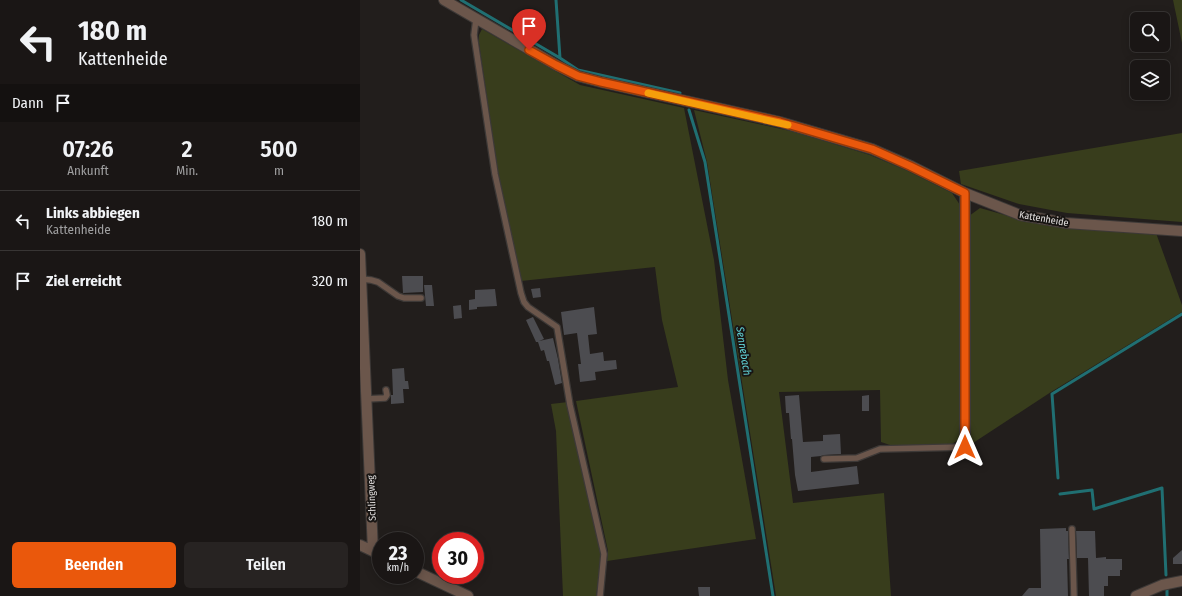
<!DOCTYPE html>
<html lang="de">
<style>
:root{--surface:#1a1615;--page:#272322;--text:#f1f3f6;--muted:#9f9fa0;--line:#383534;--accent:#ea580c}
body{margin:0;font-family:"Fira Sans Condensed",sans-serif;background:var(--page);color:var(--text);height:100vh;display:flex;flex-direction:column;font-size:15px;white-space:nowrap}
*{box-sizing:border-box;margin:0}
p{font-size:13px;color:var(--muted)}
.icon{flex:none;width:22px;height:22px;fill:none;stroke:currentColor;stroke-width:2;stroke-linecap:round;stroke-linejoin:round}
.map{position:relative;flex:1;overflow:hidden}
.side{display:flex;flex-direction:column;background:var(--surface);width:360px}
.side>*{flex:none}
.guide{background:#1a1615;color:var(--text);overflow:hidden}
.buttons{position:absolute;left:770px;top:12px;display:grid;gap:8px}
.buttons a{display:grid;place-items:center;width:40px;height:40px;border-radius:6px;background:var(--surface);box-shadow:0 2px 10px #0003,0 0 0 1px var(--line);font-size:20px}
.speed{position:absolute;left:12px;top:532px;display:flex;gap:8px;font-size:20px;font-weight:700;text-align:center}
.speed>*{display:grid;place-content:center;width:52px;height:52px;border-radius:50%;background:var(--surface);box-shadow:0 2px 10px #0003,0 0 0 1px var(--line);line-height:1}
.speed small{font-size:10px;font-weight:400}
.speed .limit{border:6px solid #d22;background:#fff;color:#111}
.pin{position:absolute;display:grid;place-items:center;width:34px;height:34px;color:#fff;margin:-41px -17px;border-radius:50% 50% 50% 0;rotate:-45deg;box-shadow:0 0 4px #0007}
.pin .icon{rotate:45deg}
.me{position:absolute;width:44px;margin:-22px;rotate:0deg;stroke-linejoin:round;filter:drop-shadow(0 0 3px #0008)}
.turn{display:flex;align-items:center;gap:14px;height:84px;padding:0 12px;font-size:18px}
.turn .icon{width:52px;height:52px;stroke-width:2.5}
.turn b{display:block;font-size:28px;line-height:34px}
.then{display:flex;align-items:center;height:38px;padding:0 12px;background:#0003;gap:8px;font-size:15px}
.eta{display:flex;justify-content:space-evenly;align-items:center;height:68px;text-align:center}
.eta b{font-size:24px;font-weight:600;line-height:28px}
.cta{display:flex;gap:8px;margin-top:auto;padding:8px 12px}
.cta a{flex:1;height:46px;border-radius:6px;background:var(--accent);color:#fff;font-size:16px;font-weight:600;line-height:46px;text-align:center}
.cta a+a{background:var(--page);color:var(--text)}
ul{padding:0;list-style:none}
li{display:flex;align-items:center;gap:12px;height:60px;padding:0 12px;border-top:1px solid var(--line)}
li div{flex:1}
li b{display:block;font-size:15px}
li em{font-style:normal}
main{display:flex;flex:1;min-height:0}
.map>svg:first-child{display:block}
.green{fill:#383d1c}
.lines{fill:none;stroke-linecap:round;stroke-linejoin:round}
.stream{stroke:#206f72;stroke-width:3}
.building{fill:#4c4c50}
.lane-casing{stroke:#3d3937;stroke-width:8}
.street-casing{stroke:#3d3937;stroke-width:12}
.lane{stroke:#6b564b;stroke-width:5.5}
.street{stroke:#6b564b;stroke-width:10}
.route-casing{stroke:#983908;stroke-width:10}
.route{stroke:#ea580c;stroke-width:7}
.slow{stroke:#f59e0b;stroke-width:7}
.labels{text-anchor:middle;stroke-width:4;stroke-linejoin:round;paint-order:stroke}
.street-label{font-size:10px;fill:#e3e0df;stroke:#181513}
.water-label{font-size:11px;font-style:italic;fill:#63d6da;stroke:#181513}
</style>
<main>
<section class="side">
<div class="guide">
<div class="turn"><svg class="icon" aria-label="left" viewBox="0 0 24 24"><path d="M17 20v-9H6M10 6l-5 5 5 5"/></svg><div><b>180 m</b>Kattenheide</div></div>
<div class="then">Dann<svg class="icon" aria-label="arrive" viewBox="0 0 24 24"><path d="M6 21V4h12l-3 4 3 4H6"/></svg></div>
</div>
<div class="eta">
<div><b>07:26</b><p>Ankunft</p></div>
<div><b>2</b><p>Min.</p></div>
<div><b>500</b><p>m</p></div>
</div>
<ul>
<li><svg class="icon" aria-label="left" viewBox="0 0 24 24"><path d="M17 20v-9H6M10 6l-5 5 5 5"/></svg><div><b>Links abbiegen</b><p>Kattenheide</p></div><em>180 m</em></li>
<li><svg class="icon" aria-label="arrive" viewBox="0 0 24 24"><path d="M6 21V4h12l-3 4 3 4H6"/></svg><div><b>Ziel erreicht</b></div><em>320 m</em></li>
</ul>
<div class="cta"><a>Beenden</a><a>Teilen</a></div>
</section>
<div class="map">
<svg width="822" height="596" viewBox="0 0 822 596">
<rect width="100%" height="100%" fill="#221e1c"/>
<path class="green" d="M 813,0 L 822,0 L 822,43 Z
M 122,29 L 220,85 L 324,108 L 354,260 L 368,380 L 396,539 L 247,561 L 248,551 L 216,401 L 318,387 L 302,320 L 295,267 L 161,281 L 138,172 L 119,43 L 119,35 Z
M 334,110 L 435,132 L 510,155 L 548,171 L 592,193 L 602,208 L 604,430 L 600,439 L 592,444 L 533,446 L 521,442 L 520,390 L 419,392 L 433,503 L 524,493 L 531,596 L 416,596 L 347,162 Z
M 822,133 L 822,222 L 707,213 L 659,204 L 601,184 L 599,171 Z
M 620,208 L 670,222 L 796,233 L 822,305 L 822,312 L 691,392 L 610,445 L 609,216 Z
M 208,402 L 242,554 L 236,596 L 203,596 L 196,431 L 191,404 Z"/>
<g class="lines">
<path class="stream" d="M 101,0 L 200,58
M 196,0 L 200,58 L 218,70 L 320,93
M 329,110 L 345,162 L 413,596
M 698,478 L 692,394 L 822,314
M 700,494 L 732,490 L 734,509 L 802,488 L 806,575
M 807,588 L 807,596"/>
</g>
<path class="building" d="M 42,276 L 63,276 L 63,292 L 43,293 Z
M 64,285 L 72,285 L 74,306 L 66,306 Z
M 180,288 L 181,297 L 173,298 L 171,289 Z
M 135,289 L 137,306 L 117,307 L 117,309 L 109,310 L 109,300 L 115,299 L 115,290 Z
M 101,305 L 102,318 L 94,319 L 93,306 Z
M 234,307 L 237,334 L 228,335 L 230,354 L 243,352 L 244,361 L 256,360 L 257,369 L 235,372 L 236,380 L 220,382 L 218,364 L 221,364 L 217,333 L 204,335 L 201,312 Z
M 173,317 L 184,339 L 179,341 L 193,338 L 198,359 L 202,383 L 195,385 L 189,361 L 187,361 L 184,350 L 181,351 L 178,342 L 176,342 L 166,320 Z
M 44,368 L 45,381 L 48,381 L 49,389 L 43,389 L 44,403 L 31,404 L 31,395 L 33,395 L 32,369 Z
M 439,395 L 443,442 L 463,441 L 463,435 L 480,434 L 481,454 L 464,455 L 461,456 L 451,457 L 451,472 L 497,466 L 499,484 L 438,491 L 435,475 L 432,439 L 431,439 L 429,413 L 426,413 L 425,396 Z
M 509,395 L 509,411 L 502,411 L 502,396 Z
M 706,528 L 706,531 L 708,531 L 709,559 L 707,559 L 708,596 L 662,596 L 667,590 L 669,588 L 681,588 L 680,529 Z
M 716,531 L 735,531 L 736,558 L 746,557 L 746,559 L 762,559 L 762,570 L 760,570 L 760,576 L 748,576 L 748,586 L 744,586 L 744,596 L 729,596 L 728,558 L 717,558 Z
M 822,550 L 822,564 L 813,564 L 813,558 Z
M 338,587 L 350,587 L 350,596 L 339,596 Z"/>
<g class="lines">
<g class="lane-casing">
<path id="lane" d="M 116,19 L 114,35 L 135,174 L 161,293 L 164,302 L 168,307 L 197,327 L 210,405 L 244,554 L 240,596
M 1,279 L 11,280 L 18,282 L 38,296 L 44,298 L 61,298
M 6,399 L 25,398 L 27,395 L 26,390
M 464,459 L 497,458 L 520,449 L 605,447
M 712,529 L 714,596"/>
</g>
<g class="street-casing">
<path id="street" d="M 84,0 L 196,65 L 218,76 L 241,82 L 420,122 L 512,149 L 551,166 L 605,193 L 660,215 L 706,223 L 822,231
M 605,193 L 605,447
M 0,254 L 13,551
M 0,545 L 21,555
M 55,571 L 108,596
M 776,596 L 802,585 L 822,581"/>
</g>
<use href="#lane" class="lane"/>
<use href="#street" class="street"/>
</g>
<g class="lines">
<g class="route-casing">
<path id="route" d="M 169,50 L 196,65 L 218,76 L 241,82 L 420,122 L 512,149 L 550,166 L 605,193 L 605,447"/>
</g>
<use href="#route" class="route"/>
<path class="slow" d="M 288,93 L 428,125"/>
</g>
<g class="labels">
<g class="street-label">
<text transform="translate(684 218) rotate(10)" y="4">Kattenheide</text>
<text transform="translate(11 498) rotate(-92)" y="4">Schlingweg</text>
</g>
<g class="water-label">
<text transform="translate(384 351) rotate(81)" y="4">Sennebach</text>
</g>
</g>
</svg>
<div class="buttons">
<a><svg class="icon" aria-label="search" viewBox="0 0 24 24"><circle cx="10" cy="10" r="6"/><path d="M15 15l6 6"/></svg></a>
<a><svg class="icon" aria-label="layers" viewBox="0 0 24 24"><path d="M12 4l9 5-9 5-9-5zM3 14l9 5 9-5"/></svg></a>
</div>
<div class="speed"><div>23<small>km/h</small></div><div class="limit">30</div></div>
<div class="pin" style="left:169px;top:50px;background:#d93025"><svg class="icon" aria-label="arrive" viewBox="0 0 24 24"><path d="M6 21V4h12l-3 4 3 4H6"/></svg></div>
<svg class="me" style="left:605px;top:447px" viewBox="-20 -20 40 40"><path d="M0-17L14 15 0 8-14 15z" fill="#ea580c" stroke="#fff" stroke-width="4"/></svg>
</div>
</main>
